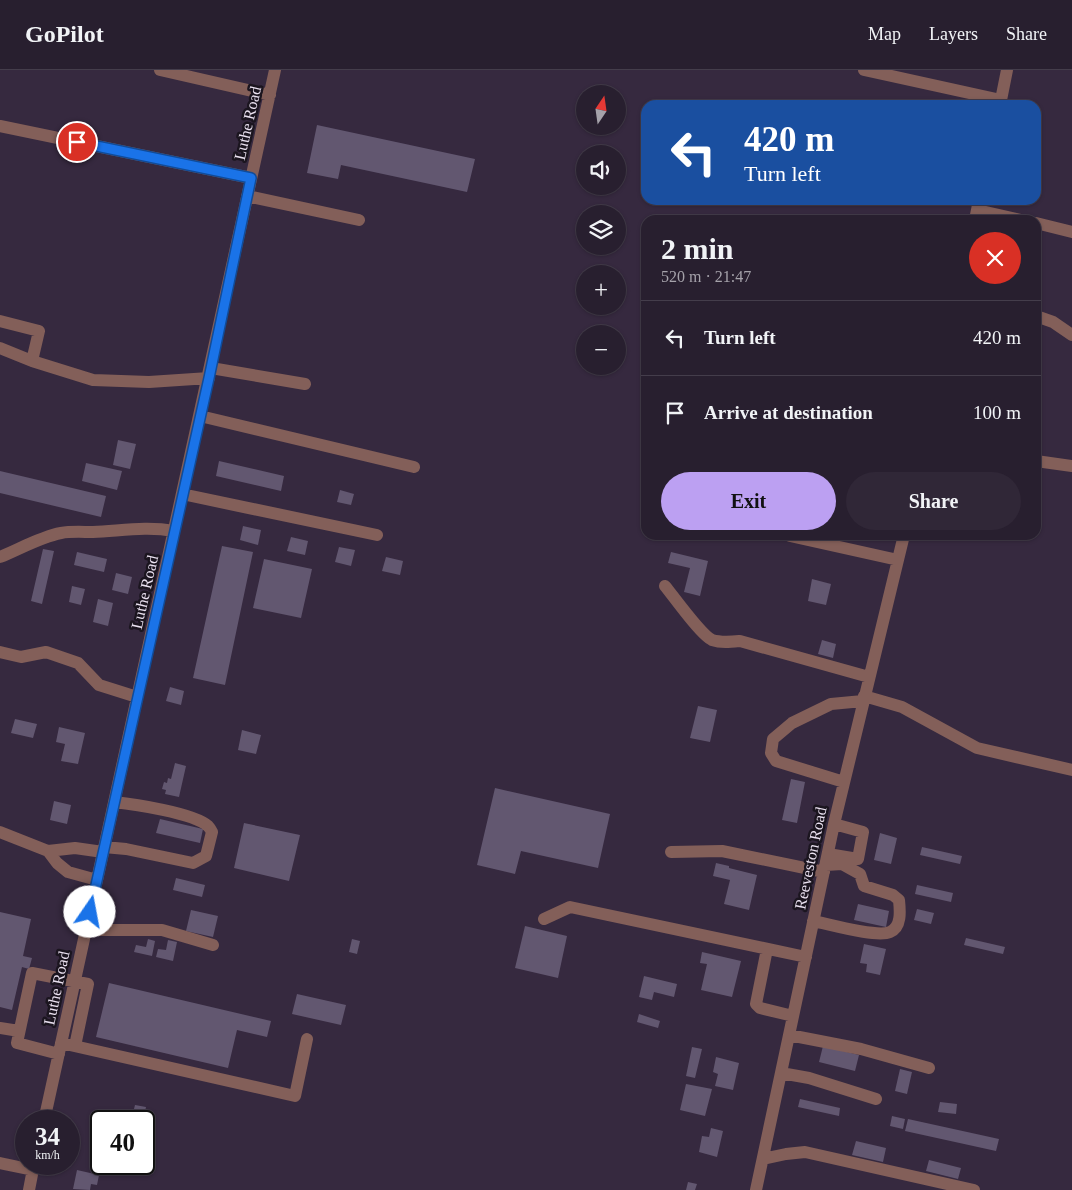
<!DOCTYPE html>
<meta charset="utf-8">
<style>
:root{--surface:#281f2f;--page:#302737;--text:#f1f3f6;--muted:#a5a2aa;--line:#443d4b;--accent:#bca0f2}
body{margin:0;font-family:"Times New Roman",serif;background:var(--page);color:var(--text);height:100vh;display:flex;flex-direction:column;font-size:19px;white-space:nowrap}
*{box-sizing:border-box;margin:0}
p{font-size:16px;color:var(--muted)}
.icon{flex:none;width:28px;height:28px;fill:none;stroke:currentColor;stroke-width:2;stroke-linecap:round;stroke-linejoin:round}
.map{position:relative;flex:1;overflow:hidden}
.panel{position:absolute;left:641px;top:145px;width:400px;height:325px;display:flex;flex-direction:column;background:var(--surface);border-radius:15px;box-shadow:0 1px 4px #0004,0 0 0 1px var(--line)}
.panel>*{flex:none}
.banner{position:absolute;left:641px;top:30px;width:400px;height:105px;border-radius:15px;box-shadow:0 1px 4px #0004,0 0 0 1px var(--line);background:#1a4fa0;color:#fff;overflow:hidden}
.needle{width:32px;rotate:13deg}
.fabs{position:absolute;left:576px;top:15px;display:grid;gap:10px}
.fabs a{display:grid;place-items:center;width:50px;height:50px;border-radius:50%;background:var(--surface);box-shadow:0 1px 4px #0004,0 0 0 1px var(--line);font-size:25px}
.speed{position:absolute;left:15px;top:1040px;display:flex;gap:10px;font-size:25px;font-weight:700;text-align:center}
.speed>*{display:grid;place-content:center;width:65px;height:65px;border-radius:50%;background:var(--surface);box-shadow:0 1px 4px #0004,0 0 0 1px var(--line);line-height:1}
.speed small{font-size:12px;font-weight:400}
.speed .limit{border:2px solid #111;border-radius:8px;background:#fff;color:#111}
.pin{position:absolute;display:grid;place-items:center;width:42px;height:42px;color:#fff;margin:-21px;border:2px solid #fff;border-radius:50%;box-shadow:0 1px 5px #0007}
.me{position:absolute;width:55px;margin:-28px;rotate:12deg;stroke-linejoin:round;filter:drop-shadow(0 0 4px #0008)}
.turn{display:flex;align-items:center;gap:18px;height:105px;padding:0 20px;font-size:22px}
.turn .icon{width:65px;height:65px;stroke-width:2.5}
.turn b{display:block;font-size:35px;line-height:42px}
.round{display:grid;place-items:center;flex:none;width:52px;height:52px;border-radius:26px;background:var(--page)}
.overview{display:flex;align-items:center;justify-content:space-between;height:85px;padding:0 20px}
h1{font-size:30px;font-weight:700;line-height:38px}
.cta{display:flex;gap:10px;margin-top:auto;padding:10px 20px}
.cta a{flex:1;height:58px;border-radius:30px;background:var(--accent);color:#111;font-size:20px;font-weight:700;line-height:58px;text-align:center}
.cta a+a{background:var(--page);color:var(--text)}
ul{padding:0;list-style:none}
li{display:flex;align-items:center;gap:15px;height:75px;padding:0 20px;border-top:1px solid var(--line)}
li div{flex:1}
li b{display:block;font-size:19px}
li em{font-style:normal}
header{display:flex;align-items:center;gap:30px;box-sizing:border-box;height:70px;padding:0 25px;background:var(--surface);border-bottom:1px solid var(--line)}
header strong{font-size:24px}
nav{display:flex;gap:28px;margin-inline-start:auto;font-size:18px}
.map>svg:first-child{display:block}
.building{fill:#625770}
.lines{fill:none;stroke-linecap:round;stroke-linejoin:round}
.minor{stroke:#835f59;stroke-width:12}
.route-casing{stroke:#114b97;stroke-width:12}
.route{stroke:#1a73e8;stroke-width:9}
.labels{text-anchor:middle;stroke-width:5;stroke-linejoin:round;paint-order:stroke}
.street-label{font-size:16px;fill:#eae1f0;stroke:#1b151f}
</style>
<header>
<strong>GoPilot</strong>
<nav><a>Map</a><a>Layers</a><a>Share</a></nav>
</header>
<div class="map">
<svg width="1072" height="1120" viewBox="0 0 1072 1120">
<rect width="100%" height="100%" fill="#36293f"/>
<path class="building" d="M 317,55 L 475,89 L 467,122 L 341,95 L 338,109 L 307,103 Z
M 118,370 L 136,374 L 130,399 L 113,395 Z
M 219,391 L 284,406 L 281,421 L 216,406 Z
M 86,393 L 122,401 L 117,420 L 82,411 Z
M 0,401 L 106,426 L 101,447 L 0,423 Z
M 340,420 L 354,424 L 351,435 L 337,432 Z
M 243,456 L 261,460 L 258,475 L 240,470 Z
M 291,467 L 308,471 L 305,485 L 287,481 Z
M 222,476 L 253,482 L 225,615 L 193,608 Z
M 339,477 L 355,480 L 351,496 L 335,492 Z
M 43,479 L 54,481 L 42,534 L 31,531 Z
M 77,482 L 107,489 L 104,502 L 74,495 Z
M 671,482 L 708,491 L 700,526 L 684,522 L 690,498 L 668,493 Z
M 386,487 L 403,491 L 400,505 L 382,501 Z
M 264,489 L 312,499 L 301,548 L 253,538 Z
M 116,503 L 132,507 L 128,524 L 112,520 Z
M 812,509 L 831,514 L 826,535 L 808,531 Z
M 72,516 L 85,519 L 81,535 L 69,532 Z
M 98,529 L 113,533 L 108,556 L 93,552 Z
M 822,570 L 836,574 L 833,588 L 818,584 Z
M 170,617 L 184,621 L 181,635 L 166,631 Z
M 698,636 L 717,640 L 710,672 L 690,668 Z
M 15,649 L 37,654 L 33,668 L 11,663 Z
M 59,657 L 85,663 L 78,694 L 61,691 L 65,674 L 56,672 Z
M 242,660 L 261,665 L 256,684 L 238,680 Z
M 175,693 L 186,696 L 179,727 L 165,724 L 166,720 L 162,719 L 164,712 L 167,713 L 168,708 L 171,709 Z
M 791,709 L 805,712 L 797,753 L 782,750 Z
M 495,718 L 610,744 L 598,798 L 521,781 L 515,804 L 477,795 Z
M 54,731 L 71,735 L 67,754 L 50,750 Z
M 160,749 L 203,759 L 200,773 L 156,763 Z
M 244,753 L 300,765 L 289,811 L 234,798 Z
M 880,763 L 897,768 L 891,794 L 874,790 Z
M 922,777 L 962,786 L 960,794 L 920,785 Z
M 716,793 L 729,796 L 729,798 L 757,805 L 749,840 L 724,834 L 730,810 L 713,806 Z
M 176,808 L 205,815 L 202,827 L 173,820 Z
M 917,815 L 953,823 L 951,832 L 915,824 Z
M 858,834 L 889,841 L 886,857 L 854,850 Z
M 917,839 L 934,843 L 931,854 L 914,850 Z
M 191,840 L 218,846 L 213,867 L 186,861 Z
M 0,842 L 31,849 L 23,886 L 32,888 L 29,899 L 22,897 L 12,940 L 0,937 Z
M 525,856 L 567,866 L 558,908 L 515,898 Z
M 966,868 L 1005,877 L 1003,884 L 964,875 Z
M 148,869 L 155,871 L 152,886 L 134,882 L 136,875 L 146,877 Z
M 352,869 L 360,871 L 357,884 L 349,882 Z
M 168,870 L 177,872 L 173,891 L 156,887 L 158,879 L 166,880 Z
M 864,874 L 886,879 L 880,905 L 866,902 L 867,894 L 860,893 Z
M 702,882 L 741,891 L 732,927 L 701,920 L 707,894 L 700,893 Z
M 644,906 L 677,914 L 674,927 L 654,922 L 652,930 L 639,927 Z
M 109,913 L 271,951 L 267,967 L 237,960 L 228,998 L 96,967 Z
M 297,924 L 346,935 L 341,955 L 292,944 Z
M 639,944 L 660,951 L 658,958 L 637,952 Z
M 823,976 L 859,985 L 855,1001 L 819,992 Z
M 692,977 L 702,979 L 695,1008 L 686,1006 Z
M 716,987 L 739,993 L 733,1020 L 715,1016 L 718,1004 L 713,1002 Z
M 900,999 L 912,1002 L 907,1024 L 895,1021 Z
M 686,1014 L 712,1019 L 705,1046 L 680,1040 Z
M 800,1029 L 840,1038 L 839,1046 L 798,1037 Z
M 940,1032 L 957,1034 L 956,1044 L 938,1042 Z
M 135,1035 L 146,1037 L 143,1050 L 132,1047 Z
M 892,1046 L 905,1049 L 903,1059 L 890,1056 Z
M 112,1047 L 129,1050 L 129,1051 L 111,1051 Z
M 908,1049 L 999,1069 L 996,1081 L 905,1061 Z
M 711,1058 L 723,1061 L 717,1087 L 699,1082 L 702,1066 L 709,1067 Z
M 856,1071 L 886,1078 L 883,1092 L 852,1085 Z
M 929,1090 L 961,1098 L 958,1109 L 926,1101 Z
M 77,1100 L 99,1105 L 97,1115 L 91,1114 L 90,1120 L 73,1119 Z
M 688,1112 L 697,1114 L 695,1120 L 686,1120 Z"/>
<g class="lines">
<path class="minor" d="M 160,0 L 270,25
M 864,0 L 1001,30
M 1000,35 L 1007,0
M 0,56 L 251,108
M 247,126 L 359,150
M 977,140 L 1021,150
M 975,150 L 979,130
M 1036,153 L 1072,162
M 1036,246 L 1053,252 L 1072,265
M 0,251 L 39,261 L 32,291
M 0,278 L 32,291 L 93,310 L 149,312 L 209,308
M 211,298 L 305,314
M 200,346 L 414,397
M 1036,391 L 1072,396
M 182,424 L 377,465
M 790,466 L 898,490
M 0,487 C 20,479 40,467 61,463 C 71,461 83,462 93,462 C 120,461 146,456 174,461
M 665,516 C 674,527 701,565 712,570 C 721,573 730,572 740,571 L 869,607
M 0,582 L 21,587 L 46,582 L 78,593 L 99,615 L 137,627
M 864,626 L 902,637 L 977,678 L 1072,700
M 844,712 L 776,691 L 771,683 L 773,669 L 792,653 L 831,634 L 863,631
M 0,762 L 48,781 L 57,793 L 68,802 L 97,810
M 104,777 L 126,779 L 193,793 L 206,786 L 212,762 C 211,760 209,757 208,756 C 194,743 133,734 114,732
M 48,781 L 75,778 L 103,782
M 671,782 L 722,781 L 824,802
M 828,784 L 858,789 L 863,762 L 834,754
M 544,849 L 570,837 L 806,887
M 813,851 C 829,854 877,868 890,862 C 902,857 900,840 899,830 L 893,825 L 864,816 L 860,804 L 842,794 L 826,795
M 86,858 L 101,860 L 162,860 L 213,875
M 767,879 L 756,934 L 760,938 L 793,946
M 0,958 L 19,961
M 789,965 L 861,979 L 929,998
M 61,973 L 295,1026 L 307,969
M 59,984 L 17,973 L 32,903 L 88,914 L 75,976
M 781,1003 L 809,1008 L 876,1029
M 44,1051 L 275,0
M 763,1089 L 786,1084 L 805,1082 L 974,1120
M 0,1093 L 33,1100
M 29,1120 L 34,1094
M 756,1120 L 834,754 L 904,465"/>
</g>
<g class="lines">
<g class="route-casing">
<path id="route" d="M 77,72 L 251,108 L 209,308 L 90,842"/>
</g>
<use href="#route" class="route"/>
</g>
<g class="labels">
<g class="street-label">
<text transform="translate(247 53) rotate(-77)" y="6">Luthe Road</text>
<text transform="translate(144 522) rotate(-77)" y="6">Luthe Road</text>
<text transform="translate(810 788) rotate(-78)" y="6">Reeveston Road</text>
<text transform="translate(56 918) rotate(-78)" y="6">Luthe Road</text>
</g>
</g>
</svg>
<div class="fabs">
<a><svg class="needle" viewBox="-14 -14 28 28"><path d="M0-13l5 13h-10z" fill="#e53935"/><path d="M0 13l5-13h-10z" fill="#a5a2aa"/></svg></a>
<a><svg class="icon" aria-label="sound" viewBox="0 0 24 24"><path d="M4 9h4l5-4v14l-5-4H4zM17 9q2 3 0 6"/></svg></a>
<a><svg class="icon" aria-label="layers" viewBox="0 0 24 24"><path d="M12 4l9 5-9 5-9-5zM3 14l9 5 9-5"/></svg></a>
<a>+</a>
<a>−</a>
</div>
<div class="speed"><div>34<small>km/h</small></div><div class="limit">40</div></div>
<div class="pin" style="left:77px;top:72px;background:#d93025"><svg class="icon" aria-label="arrive" viewBox="0 0 24 24"><path d="M6 21V4h12l-3 4 3 4H6"/></svg></div>
<svg class="me" style="left:90px;top:842px" viewBox="-20 -20 40 40"><circle r="19" fill="#fff"/><path d="M0-13L10 11 0 6-10 11z" fill="#1a73e8"/></svg>
<div class="banner">
<div class="turn"><svg class="icon" aria-label="left" viewBox="0 0 24 24"><path d="M17 20v-9H6M10 6l-5 5 5 5"/></svg><div><b>420 m</b>Turn left</div></div>
</div>
<section class="panel">
<div class="overview"><div><h1>2 min</h1><p>520 m · 21:47</p></div><a class="round" style="background:#d93025;color:#fff"><svg class="icon" aria-label="close" viewBox="0 0 24 24"><path d="M6 6l12 12M18 6L6 18"/></svg></a></div>
<ul>
<li><svg class="icon" aria-label="left" viewBox="0 0 24 24"><path d="M17 20v-9H6M10 6l-5 5 5 5"/></svg><div><b>Turn left</b></div><em>420 m</em></li>
<li><svg class="icon" aria-label="arrive" viewBox="0 0 24 24"><path d="M6 21V4h12l-3 4 3 4H6"/></svg><div><b>Arrive at destination</b></div><em>100 m</em></li>
</ul>
<div class="cta"><a>Exit</a><a>Share</a></div>
</section>
</div>
